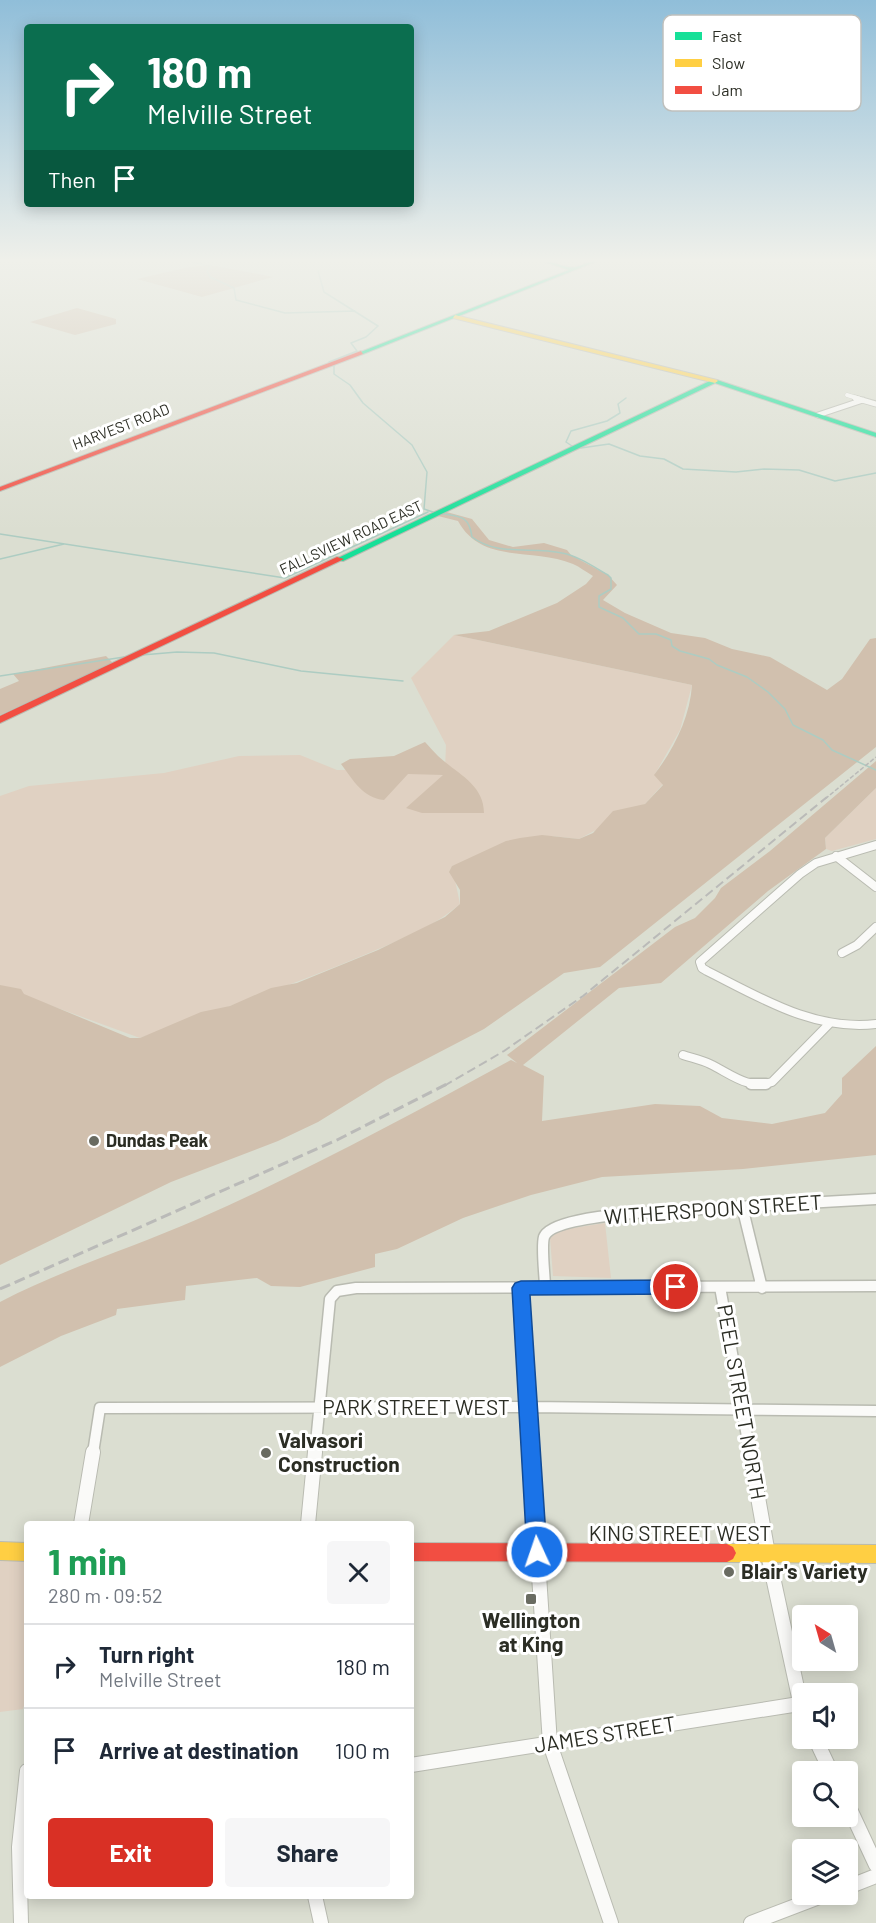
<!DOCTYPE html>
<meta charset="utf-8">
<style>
:root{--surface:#fff;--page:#f6f6f7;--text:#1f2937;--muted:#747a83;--line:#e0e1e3;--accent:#d93025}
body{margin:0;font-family:Barlow,sans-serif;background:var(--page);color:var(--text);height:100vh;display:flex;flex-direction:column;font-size:22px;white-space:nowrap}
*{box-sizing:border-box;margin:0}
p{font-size:20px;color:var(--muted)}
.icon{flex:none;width:33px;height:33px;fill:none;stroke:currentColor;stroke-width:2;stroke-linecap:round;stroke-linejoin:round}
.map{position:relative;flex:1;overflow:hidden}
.side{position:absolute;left:24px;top:1521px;width:390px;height:378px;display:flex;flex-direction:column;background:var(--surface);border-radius:6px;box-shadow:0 3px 15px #0003}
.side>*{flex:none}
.banner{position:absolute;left:24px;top:24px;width:390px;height:183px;border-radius:6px;box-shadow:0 3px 15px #0003;background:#0b6e4f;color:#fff;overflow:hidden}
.needle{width:39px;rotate:323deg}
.fabs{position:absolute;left:792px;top:1605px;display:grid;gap:12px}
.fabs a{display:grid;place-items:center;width:66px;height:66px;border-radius:6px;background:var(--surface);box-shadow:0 3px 15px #0003;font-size:30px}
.pin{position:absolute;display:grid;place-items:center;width:51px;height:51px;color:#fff;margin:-26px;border:3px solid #fff;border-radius:50%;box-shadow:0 2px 6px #0007}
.me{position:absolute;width:66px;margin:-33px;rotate:357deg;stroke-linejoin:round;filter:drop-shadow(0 0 4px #0008)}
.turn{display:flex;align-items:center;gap:21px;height:126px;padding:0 24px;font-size:27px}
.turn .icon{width:78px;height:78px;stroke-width:2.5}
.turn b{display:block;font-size:42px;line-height:51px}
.then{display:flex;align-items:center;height:57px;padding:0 24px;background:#0003;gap:12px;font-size:22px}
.round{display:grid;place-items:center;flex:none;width:63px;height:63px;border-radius:6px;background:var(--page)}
.overview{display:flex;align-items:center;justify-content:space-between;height:102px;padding:0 24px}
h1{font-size:36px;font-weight:700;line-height:45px;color:#1e9e55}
.button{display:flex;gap:12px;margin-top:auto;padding:12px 24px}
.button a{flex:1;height:69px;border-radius:6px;background:var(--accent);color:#fff;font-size:24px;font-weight:700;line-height:69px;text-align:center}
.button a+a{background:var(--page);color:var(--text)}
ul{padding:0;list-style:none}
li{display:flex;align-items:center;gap:18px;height:84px;padding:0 24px;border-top:2px solid var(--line)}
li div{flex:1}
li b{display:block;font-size:22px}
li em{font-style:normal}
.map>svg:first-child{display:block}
.green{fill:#e0d1c2}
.forest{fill:#d1c0ae}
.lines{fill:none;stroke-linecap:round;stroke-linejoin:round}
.stream{stroke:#adccc2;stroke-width:1.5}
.street-far4-casing{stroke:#b9bbb1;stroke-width:4.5}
.street-far3-casing{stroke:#b9bbb1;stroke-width:7}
.street-far2-casing{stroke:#b9bbb1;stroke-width:10}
.street-far1-casing{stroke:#b9bbb1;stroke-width:13}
.street-casing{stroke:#b9bbb1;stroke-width:16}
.fast-casing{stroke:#b9bbb1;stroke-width:2}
.slow-casing{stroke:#b9bbb1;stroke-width:2}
.jam-casing{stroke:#b9bbb1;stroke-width:2}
.street-far4{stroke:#fafaf8;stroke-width:4}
.street-far3{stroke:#fafaf8;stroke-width:5}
.street-far2{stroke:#fafaf8;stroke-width:8}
.street-far1{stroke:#fafaf8;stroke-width:10}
.street{stroke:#fafaf8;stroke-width:14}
.fast{fill:#16e098;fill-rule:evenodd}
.slow{fill:#ffcf43;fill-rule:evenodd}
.jam{fill:#f24e42;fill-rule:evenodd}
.rail-far2{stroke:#babab8;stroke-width:1.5;stroke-dasharray:4.5 2;stroke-linecap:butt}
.rail-far1{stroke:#babab8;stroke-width:2;stroke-dasharray:9 4.5;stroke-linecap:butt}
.rail{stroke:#babab8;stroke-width:3;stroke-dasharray:11 5;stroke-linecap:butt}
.route{fill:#1a73e8;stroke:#114b97;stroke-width:1.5}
.poi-dot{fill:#696b61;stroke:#fff;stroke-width:2}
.labels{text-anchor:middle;stroke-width:6;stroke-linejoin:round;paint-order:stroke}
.far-street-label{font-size:15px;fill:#2b2d24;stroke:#fff}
.poi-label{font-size:18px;font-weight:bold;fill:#2b2d24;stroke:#fff;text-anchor:start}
.near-street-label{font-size:21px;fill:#2b2d24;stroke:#fff}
.near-poi-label{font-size:21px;font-weight:bold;fill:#2b2d24;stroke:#fff;text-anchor:start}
.key{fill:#fff;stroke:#bfc0bd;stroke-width:1.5}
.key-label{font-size:16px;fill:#2b2d24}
</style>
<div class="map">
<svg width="876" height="1923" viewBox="0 0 876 1923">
<rect width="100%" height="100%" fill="#dbded1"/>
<path class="green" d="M 454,635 L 692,685 L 680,730 L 655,774 L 663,784 L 645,804 L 579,839 L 552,836 L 452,866 L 460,904 C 432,928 397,941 364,955 C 291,986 215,1011 140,1038 L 0,987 L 0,796 L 29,786 L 164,773 L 239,756 L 300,755 L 337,770 L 445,769 L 446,745 L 411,678 Z
M 876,788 L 876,839 L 832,851 L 826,849 L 825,838 Z
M 605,1223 L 611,1278 L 553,1276 L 550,1238 L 560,1230 Z
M 0,1559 L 27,1559 L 27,1694 L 23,1709 L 0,1712 Z"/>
<path class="forest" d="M 201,266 L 216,266 L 273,277 L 202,297 L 137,279 L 189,267 Z
M 77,308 L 116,319 L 116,324 L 75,335 L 30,322 Z
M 443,511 L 472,519 L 489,540 L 513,547 L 544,543 L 567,550 L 571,555 L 608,575 L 617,585 L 603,600 L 625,613 L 671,633 L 705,638 L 732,649 L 770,657 L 827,690 L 842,679 L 870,639 L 876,638 L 876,747 L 600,967 L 564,973 L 484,1029 L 386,1080 L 318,1122 L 278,1141 L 171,1182 L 0,1265 L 0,985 L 21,989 L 24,994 L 130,1038 L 140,1038 L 201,1012 L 230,1006 L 271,988 L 297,983 L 378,950 L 445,917 L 460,904 L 460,890 L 449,872 L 452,866 L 506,841 L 520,838 L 542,835 L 579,839 L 593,833 L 613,811 L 645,804 L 663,785 L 654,775 C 674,749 690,717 692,685 L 454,635 L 489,631 L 557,603 L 586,584 L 593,576 C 586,572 580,567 573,564 C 533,547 482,565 458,521 L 438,516 Z
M 106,656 L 113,663 L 0,715 L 0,689 L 19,681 L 13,674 Z
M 425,742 C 429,746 433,751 438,756 C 456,773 484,784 484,813 L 422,813 L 406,808 L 443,775 L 408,774 L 384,800 C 363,798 353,780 341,764 L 350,759 L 394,756 Z
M 876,761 L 876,788 L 825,838 L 826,849 L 768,891 L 661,983 L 619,988 L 523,1065 L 544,1076 L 542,1121 L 655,1104 L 700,1106 L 722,1118 L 772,1124 L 825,1113 L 842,1094 L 842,1078 L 876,1046 L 876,1155 L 743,1169 L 602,1177 L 531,1195 L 463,1218 L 397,1249 L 375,1254 L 375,1267 L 300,1287 L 271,1286 L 257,1278 L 186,1286 L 185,1300 L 117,1309 L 116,1315 L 61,1336 L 0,1367 L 0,1302 C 63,1269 132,1248 198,1219 C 305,1172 408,1116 511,1060 L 517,1063 L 507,1055 L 675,927 L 695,918 L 715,898 L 721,888 L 770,851 Z"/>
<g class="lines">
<path class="stream" d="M 192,262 L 210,266 L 207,271 L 210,277 L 234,288 L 236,300 L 285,313 L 355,311
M 318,271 L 324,292 L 378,326 L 366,337 L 351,343 L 357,351 L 329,362
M 334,366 L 334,374 L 350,385 L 363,403 L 412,445 L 427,472 L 424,509 L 433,512
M 572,446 L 566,442 L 571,431 L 607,421 L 620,413 L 618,404 L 626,398
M 581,448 L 609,444 L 640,456 L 664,459 L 683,469 L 736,472 L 764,469 L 799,470 L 835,481 L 876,473
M 438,513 C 459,517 469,514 472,537 C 498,557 532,546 562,553 C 578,556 594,567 608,575 L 611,578 L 611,589 L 599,596 L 599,607 L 623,618 L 639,634 L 656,634 L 671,640 L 672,646 L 680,651 L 709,659 L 717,665 L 747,677 L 768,692 L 785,709 L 793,725 L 823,740 L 832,750 L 876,770
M 0,534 L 285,578 L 428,512
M 0,559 L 64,544
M 142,655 L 177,652 L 214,653 L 301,671 L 403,681
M 0,676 L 124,657"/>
<g class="street-far4-casing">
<path id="street-far4" d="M 847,395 L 860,399"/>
</g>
<g class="street-far3-casing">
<path id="street-far3" d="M 855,398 L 876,404
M 818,415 L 863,400"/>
</g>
<g class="street-far2-casing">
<path id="street-far2" d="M 876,845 L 816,863 L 800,874 L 700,962 L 702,968 L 707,971 C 761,998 813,1031 876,1024
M 836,856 L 876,887
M 842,953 L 857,945 L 876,927
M 683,1055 C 692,1058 702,1060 710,1064 C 731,1074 748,1090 772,1082 L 829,1024"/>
</g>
<g class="street-far1-casing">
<path id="street-far1" d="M 751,1084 L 766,1084
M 742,1206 L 762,1288
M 720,1287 L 750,1453
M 521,1288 L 532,1453
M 545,1288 C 545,1276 541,1247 544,1237 C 550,1220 615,1215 632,1213 L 876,1199
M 93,1453 L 100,1408 L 529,1407 L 876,1411
M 315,1453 L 330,1299 L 337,1291 L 356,1288 L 876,1286"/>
</g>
<g class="street-casing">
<path id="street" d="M 531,1452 L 550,1744 L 611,1923
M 750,1452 L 768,1554 L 802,1711
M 81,1524 L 93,1452
M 308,1524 L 315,1452
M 815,1738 L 831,1772
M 411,1765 L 799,1704
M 848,1805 L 876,1865
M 848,1887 L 876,1876
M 315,1896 L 321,1923
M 21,1923 L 19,1847 L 27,1771
M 751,1923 L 827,1894"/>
</g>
<g class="fast-casing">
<path id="fast" d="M 545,262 C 555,261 566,269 575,267 C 583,266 588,261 595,262 L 363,354 L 358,353 L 569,270 Z
M 712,380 L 717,380 L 876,433 L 876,437 L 715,383 L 343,561 L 336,559 Z"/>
</g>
<g class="slow-casing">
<path id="slow" d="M 455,315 L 717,380 L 718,381 L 715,383 L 453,318 Z
M 0,1542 L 27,1543 L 27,1561 L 0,1560 Z
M 727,1544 L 876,1545 L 876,1563 L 727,1562 L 721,1559 L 718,1553 L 721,1547 Z"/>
</g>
<g class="jam-casing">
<path id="jam" d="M 361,351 L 363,354 L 0,491 L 0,487 Z
M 337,557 L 344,559 L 0,723 L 0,716 Z
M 411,1543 L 727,1544 L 733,1547 L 736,1553 L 733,1559 L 727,1562 L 411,1561 Z"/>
</g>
<use href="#street-far4" class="street-far4"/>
<use href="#street-far3" class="street-far3"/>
<use href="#street-far2" class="street-far2"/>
<use href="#street-far1" class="street-far1"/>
<use href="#street" class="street"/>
<use href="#fast" class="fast"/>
<use href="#slow" class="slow"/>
<use href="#jam" class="jam"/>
<path class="rail-far2" d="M 825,799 L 876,757"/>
<path class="rail-far1" d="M 444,1086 L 504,1051 L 583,996 L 827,797"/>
<path class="rail" d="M 0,1289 L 337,1140 L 447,1084"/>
</g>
<linearGradient id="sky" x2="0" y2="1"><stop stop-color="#90bed9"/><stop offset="0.49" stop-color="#eff0ea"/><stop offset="1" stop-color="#eff0ea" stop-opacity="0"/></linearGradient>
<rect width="876" height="531" fill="url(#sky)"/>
<path class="route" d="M 676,1280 L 682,1282 L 685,1287 L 682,1292 L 676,1294 L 530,1295 L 547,1552 L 544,1559 L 537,1562 L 530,1559 L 527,1552 L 512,1288 L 515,1283 L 521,1281 Z"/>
<g class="poi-dot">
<circle cx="94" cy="1141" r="6"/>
<circle cx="266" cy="1453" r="6"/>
<circle cx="729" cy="1572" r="6"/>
<rect x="525" y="1593" width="12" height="12" rx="3"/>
</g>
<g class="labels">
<g class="far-street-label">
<text transform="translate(121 427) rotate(-21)" y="5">HARVEST ROAD</text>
<text transform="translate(351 538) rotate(-25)" y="5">FALLSVIEW ROAD EAST</text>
</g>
<g class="poi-label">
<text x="106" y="1147">Dundas Peak</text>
</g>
<g class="near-street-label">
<text transform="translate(713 1210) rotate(-4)" y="7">WITHERSPOON STREET</text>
<text transform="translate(741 1402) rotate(80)" y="7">PEEL STREET NORTH</text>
<text x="416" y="1415">PARK STREET WEST</text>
<text x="680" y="1541">KING STREET WEST</text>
<text transform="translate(605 1735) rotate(-9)" y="7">JAMES STREET</text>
</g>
<g class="near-poi-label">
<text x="278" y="1448">Valvasori<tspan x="278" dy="24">Construction</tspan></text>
<text x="741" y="1579">Blair's Variety</text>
<text x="531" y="1628" text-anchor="middle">Wellington<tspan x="531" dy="24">at King</tspan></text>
</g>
</g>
<rect x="663" y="15" width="198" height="96" rx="9" class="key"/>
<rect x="675" y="32" width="27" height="8" fill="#16e098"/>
<rect x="675" y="59" width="27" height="8" fill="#ffcf43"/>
<rect x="675" y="86" width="27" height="8" fill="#f24e42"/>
<g class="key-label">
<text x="712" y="42">Fast</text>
<text x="712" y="69">Slow</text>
<text x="712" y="96">Jam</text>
</g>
</svg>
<div class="fabs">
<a><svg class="needle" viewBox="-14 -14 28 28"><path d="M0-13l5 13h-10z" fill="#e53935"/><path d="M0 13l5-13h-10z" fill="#747a83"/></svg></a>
<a><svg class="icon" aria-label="sound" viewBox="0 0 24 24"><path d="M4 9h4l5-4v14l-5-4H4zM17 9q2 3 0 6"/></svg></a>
<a><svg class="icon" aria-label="search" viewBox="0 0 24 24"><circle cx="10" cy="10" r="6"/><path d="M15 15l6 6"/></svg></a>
<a><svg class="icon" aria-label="layers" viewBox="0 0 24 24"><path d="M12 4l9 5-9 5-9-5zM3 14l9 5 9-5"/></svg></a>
</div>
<div class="pin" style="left:676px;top:1287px;background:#d93025"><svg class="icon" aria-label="arrive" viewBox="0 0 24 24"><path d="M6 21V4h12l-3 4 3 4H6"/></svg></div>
<svg class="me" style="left:537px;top:1552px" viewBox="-20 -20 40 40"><circle r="17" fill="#1a73e8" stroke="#fff" stroke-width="3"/><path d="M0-11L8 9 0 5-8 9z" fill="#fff"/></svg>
<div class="banner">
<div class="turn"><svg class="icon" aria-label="right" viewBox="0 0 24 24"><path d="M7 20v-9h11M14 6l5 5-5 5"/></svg><div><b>180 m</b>Melville Street</div></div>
<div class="then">Then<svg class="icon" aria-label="arrive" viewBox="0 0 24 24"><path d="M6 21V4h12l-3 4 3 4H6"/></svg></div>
</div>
<section class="side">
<div class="overview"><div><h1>1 min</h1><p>280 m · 09:52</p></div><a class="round"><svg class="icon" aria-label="close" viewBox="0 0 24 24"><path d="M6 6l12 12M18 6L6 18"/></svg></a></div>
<ul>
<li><svg class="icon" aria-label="right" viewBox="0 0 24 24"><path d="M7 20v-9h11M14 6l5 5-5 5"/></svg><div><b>Turn right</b><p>Melville Street</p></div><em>180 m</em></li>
<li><svg class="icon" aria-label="arrive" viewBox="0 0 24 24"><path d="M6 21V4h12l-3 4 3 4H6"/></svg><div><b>Arrive at destination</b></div><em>100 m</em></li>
</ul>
<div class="button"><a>Exit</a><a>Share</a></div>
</section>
</div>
